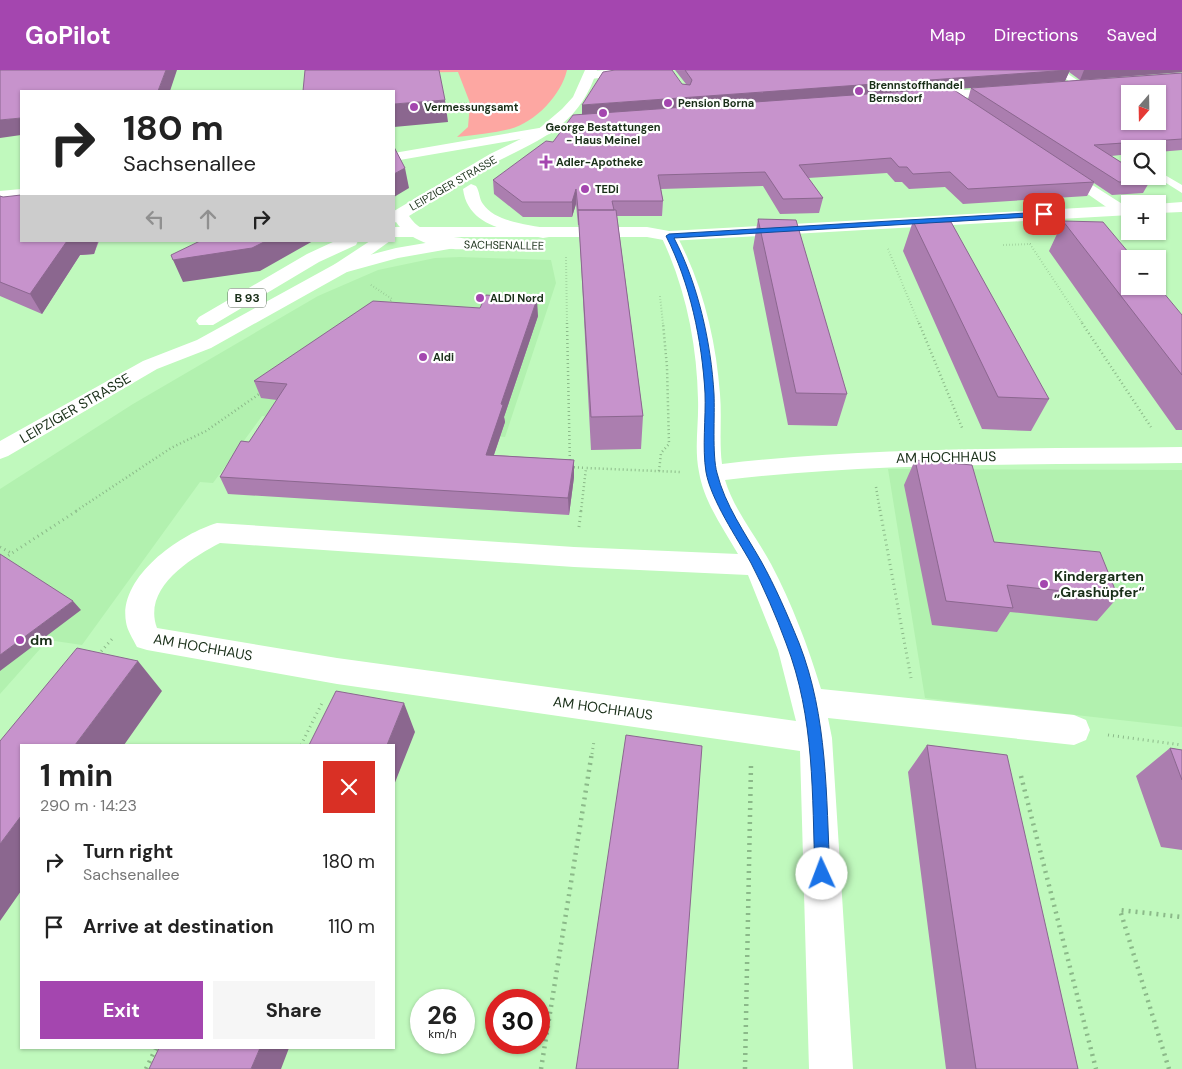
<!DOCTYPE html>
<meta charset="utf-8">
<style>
:root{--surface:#fff;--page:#f6f6f6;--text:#222;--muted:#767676;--accent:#a446af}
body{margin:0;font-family:"DM Sans",sans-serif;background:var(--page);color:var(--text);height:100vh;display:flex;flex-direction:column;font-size:19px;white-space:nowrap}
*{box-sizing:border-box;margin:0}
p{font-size:16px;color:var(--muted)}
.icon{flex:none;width:28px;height:28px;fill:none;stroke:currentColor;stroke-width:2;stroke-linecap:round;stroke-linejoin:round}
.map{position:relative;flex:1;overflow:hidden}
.drawer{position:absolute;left:20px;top:674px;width:375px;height:305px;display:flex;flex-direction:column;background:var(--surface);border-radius:0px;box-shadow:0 1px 4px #0004}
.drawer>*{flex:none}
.top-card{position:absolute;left:20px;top:20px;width:375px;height:152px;border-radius:0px;box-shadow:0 1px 4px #0004;background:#fff;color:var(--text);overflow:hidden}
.needle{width:32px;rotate:200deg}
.buttons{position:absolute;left:1121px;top:15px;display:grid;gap:10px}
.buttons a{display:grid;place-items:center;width:45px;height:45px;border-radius:0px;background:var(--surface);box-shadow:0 1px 4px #0004;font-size:25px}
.speed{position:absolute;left:410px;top:919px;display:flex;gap:10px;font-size:25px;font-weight:700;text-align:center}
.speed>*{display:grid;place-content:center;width:65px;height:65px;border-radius:50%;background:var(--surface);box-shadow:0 1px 4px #0004;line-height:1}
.speed small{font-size:12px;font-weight:400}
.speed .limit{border:8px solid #d22;background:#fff;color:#111}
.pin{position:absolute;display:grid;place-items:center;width:42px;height:42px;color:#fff;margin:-21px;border-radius:10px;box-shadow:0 2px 8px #0006}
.me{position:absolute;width:55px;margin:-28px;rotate:358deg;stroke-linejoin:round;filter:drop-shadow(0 0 4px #0008)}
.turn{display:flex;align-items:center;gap:18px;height:105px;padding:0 20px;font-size:22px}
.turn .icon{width:65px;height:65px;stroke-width:2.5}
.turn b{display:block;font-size:35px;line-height:42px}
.lanes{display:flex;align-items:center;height:48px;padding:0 20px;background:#0003;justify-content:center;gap:25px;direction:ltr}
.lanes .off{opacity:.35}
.round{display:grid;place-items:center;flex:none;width:52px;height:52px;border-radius:0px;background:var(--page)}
.summary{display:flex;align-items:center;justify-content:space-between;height:85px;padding:0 20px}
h1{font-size:30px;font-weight:700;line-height:38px}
.action{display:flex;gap:10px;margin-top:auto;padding:10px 20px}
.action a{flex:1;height:58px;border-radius:0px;background:var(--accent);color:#fff;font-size:20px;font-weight:700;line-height:58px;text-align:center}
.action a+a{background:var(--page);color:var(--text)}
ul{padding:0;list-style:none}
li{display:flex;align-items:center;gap:15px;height:65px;padding:0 20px}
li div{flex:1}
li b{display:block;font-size:19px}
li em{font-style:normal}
header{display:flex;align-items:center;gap:30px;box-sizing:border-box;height:70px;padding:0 25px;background:var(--accent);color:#fff}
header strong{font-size:24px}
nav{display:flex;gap:28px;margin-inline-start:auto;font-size:18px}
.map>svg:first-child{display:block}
.built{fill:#b2f1af}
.green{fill:#fda7a2}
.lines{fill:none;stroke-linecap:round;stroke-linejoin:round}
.path-far4{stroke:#8bb989;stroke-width:1;stroke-dasharray:0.5 2;stroke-linecap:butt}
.path-far3{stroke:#8bb989;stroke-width:2;stroke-dasharray:0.5 2.5;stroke-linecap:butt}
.path-far2{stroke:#8bb989;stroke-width:2.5;stroke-dasharray:1 3;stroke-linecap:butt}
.path-far1{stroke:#8bb989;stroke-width:3;stroke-dasharray:1 4;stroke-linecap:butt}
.path{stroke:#8bb989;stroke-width:4.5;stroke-dasharray:2 5;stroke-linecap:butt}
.service{fill:#fff;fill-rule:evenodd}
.minor{fill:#fff;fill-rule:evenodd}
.tertiary{fill:#fff;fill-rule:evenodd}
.primary{fill:#fff;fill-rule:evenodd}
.wall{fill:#ab7eaf}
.shaded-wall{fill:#8b678f}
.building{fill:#c793cc;stroke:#8b678f;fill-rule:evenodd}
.route{fill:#1a73e8;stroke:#114b97}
.poi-dot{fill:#a446af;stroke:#fff;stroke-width:2}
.labels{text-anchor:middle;stroke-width:4.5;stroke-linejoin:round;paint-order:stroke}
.far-poi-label{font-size:11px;font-weight:bold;fill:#192f18;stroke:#fff;text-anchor:start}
.far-street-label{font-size:11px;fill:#192f18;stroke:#fff}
.shield{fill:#fff;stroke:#5e6d5d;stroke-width:1}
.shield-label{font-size:12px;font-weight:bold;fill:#192f18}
.street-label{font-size:14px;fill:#192f18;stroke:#fff}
.poi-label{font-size:14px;font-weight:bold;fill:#192f18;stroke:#fff;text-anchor:start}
</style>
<header>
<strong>GoPilot</strong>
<nav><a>Map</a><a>Directions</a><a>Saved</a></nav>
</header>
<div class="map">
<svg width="1182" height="999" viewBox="0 0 1182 999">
<rect width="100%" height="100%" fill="#c0f9bd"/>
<path class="built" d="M 460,187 L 551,190 L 556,213 L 505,367 L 262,346 L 213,413 L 200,412 L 82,575 L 48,570 L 0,624 L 0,419 L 133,334 L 318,226 L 378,200 L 435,188 Z
M 888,399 L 1182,400 L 1182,657 L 925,628 Z"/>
<path class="green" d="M 379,0 L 567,0 C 561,25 536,52 510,59 C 493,63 475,65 457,67 L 468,57 L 470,33 L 458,2 L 380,3 Z"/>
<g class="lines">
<path class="path-far4" d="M 459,33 L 470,33 L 507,42"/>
<path class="path-far3" d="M 1003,175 L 1030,174 L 1083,254
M 888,179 L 919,254
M 566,187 L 567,254
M 371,215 L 392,229 L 388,234
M 660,226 L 663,254"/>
<path class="path-far2" d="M 567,253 L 570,397 L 586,398
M 919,253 L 963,360
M 1082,253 L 1151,357
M 659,401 L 661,383 L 669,374 L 667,297 L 663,253
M 876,417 L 880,441
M 76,441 L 171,378 L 206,361 L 262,322
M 581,441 L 586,398 L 681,402"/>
<path class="path-far1" d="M 880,440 L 911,608
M 579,457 L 581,440
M 0,477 L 11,483
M 0,491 L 78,440
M 98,585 L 112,569
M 1108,665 L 1182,675
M 301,675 L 323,631
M 592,684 L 594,671"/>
<path class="path" d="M 1021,706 L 1096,999
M 146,999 L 156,978
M 541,999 L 592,682
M 745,999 L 751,695
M 1169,999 L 1120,840 L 1182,847"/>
<path class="service" d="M 1053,0 L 1062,0 L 1086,16 L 1079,18 Z
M 1158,101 L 1182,115 L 1182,123 L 1155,106 L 1158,106 Z"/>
<path class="minor" d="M 608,0 L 656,0 L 650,3 L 590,9 L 584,5 L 590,1 Z
M 1008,17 L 1012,18 L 1014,21 L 1012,24 L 923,31 L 917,27 L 923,23 Z
M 545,57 L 550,58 L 552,61 L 550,64 L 394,91 L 394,83 Z
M 1061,95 L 1127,137 L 1129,140 L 1127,143 L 1115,143 L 1056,102 L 1054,99 Z
M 21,119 L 21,129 L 0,131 L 0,121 Z
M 669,161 L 675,162 L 677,166 C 703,215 716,270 720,324 C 722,348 719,371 722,394 C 875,376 1028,379 1182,377 L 1182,393 C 1030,395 877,392 725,410 C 734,440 756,466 771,494 C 792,534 808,576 821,619 L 1074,645 L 1086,650 L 1090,660 L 1086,670 L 1074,675 L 828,648 L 832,668 L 853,999 L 809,999 L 800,681 L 337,614 L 147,580 L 137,577 C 133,569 127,560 126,552 C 118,507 180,464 217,453 L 574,477 L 738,484 C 723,458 704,432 699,402 C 694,378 699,353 698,329 C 697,273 685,216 661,166 L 663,162 ZM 220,473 L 574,497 L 748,505 L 778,580 L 796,651 L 337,588 L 157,558 C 142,518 191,488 220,473 Z"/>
<path class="tertiary" d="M 585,0 L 597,0 C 581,52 545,68 500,90 C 468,105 439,128 409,146 C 423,168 451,165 473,170 L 476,174 L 473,178 C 450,183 410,173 396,152 L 394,153 L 394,141 L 490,84 L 535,62 L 562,39 L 573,27 Z
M 471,114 L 476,116 C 480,122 479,129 483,134 C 496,153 529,154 549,159 L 551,163 L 549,167 L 543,168 C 511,161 468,158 463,119 Z
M 370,171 L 390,171 L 347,202 L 335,202 L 332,198 L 335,194 Z"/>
<path class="primary" d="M 1182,132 L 1182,142 L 1158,143 L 1156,134 Z
M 1130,135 L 1130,145 L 669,171 L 647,167 L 394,167 L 394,157 L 647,157 L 669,161 Z
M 449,169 L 455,170 L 458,174 L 455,178 L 398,188 L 347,202 L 211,278 L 157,299 L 8,386 L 0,389 L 0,371 L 143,291 L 197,270 L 335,194 L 396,178 Z
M 335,171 L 358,171 L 356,175 L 319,192 L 213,255 L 199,255 L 196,251 L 199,247 L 307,184 Z"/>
</g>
<path class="wall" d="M 675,0 L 1182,0 L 1182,2 L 1080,10 L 1069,2 L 1065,11 L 952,19 L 968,29 L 971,18 L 1182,3 L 1182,80 L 1158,82 L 1158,79 L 1130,79 L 1130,84 L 1111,86 L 1150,111 L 1143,123 L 1112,125 L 1094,113 L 1087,126 L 963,134 L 945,117 L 909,119 L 902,112 L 895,112 L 887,103 L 808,108 L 823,128 L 819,143 L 780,144 L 763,116 L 661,119 L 663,131 L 662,146 L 617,146 L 643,346 L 641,379 L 591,380 L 579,155 L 578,155 L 576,134 L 572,147 L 523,147 L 494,124 L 493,110 L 553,72 L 582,45 L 682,14 L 686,14 Z
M 0,126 L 3,127 L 21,171 L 101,171 L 99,171 L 94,184 L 80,185 L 42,244 L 0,226 Z
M 758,149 L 847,324 L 837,356 L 788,355 L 753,178 Z
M 913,151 L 1049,329 L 1031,361 L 982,359 L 903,181 Z
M 1063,151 L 1182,245 L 1182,360 L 1176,360 L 1049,181 Z
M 538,246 L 504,347 L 505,352 L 494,385 L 574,390 L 574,407 L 569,445 L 228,424 L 220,407 L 249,372 L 277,330 L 261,328 L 254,311 Z
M 915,390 L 994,472 L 1118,527 L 1097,551 L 1010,542 L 997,562 L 932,555 L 904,415 Z
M 927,675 L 1078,999 L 946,999 L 908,702 Z
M 1170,678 L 1182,680 L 1182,780 L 1161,777 L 1136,706 Z"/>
<path class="shaded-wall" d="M 166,0 L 177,0 L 170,21 L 158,21 Z
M 1070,0 L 1065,11 L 582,47 L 582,35 Z
M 1084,0 L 1182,0 L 1182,2 L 1080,10 Z
M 445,30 L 448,52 L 394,57 L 394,34 Z
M 21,48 L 21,65 L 0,68 L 0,50 Z
M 405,98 L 409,118 L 394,127 L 394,104 Z
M 576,119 L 576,134 L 572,147 L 572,132 Z
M 67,171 L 98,171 L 94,184 L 80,185 L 42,244 L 30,224 Z
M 266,171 L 313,171 L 260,201 L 183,212 L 173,190 Z
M 537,229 L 538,246 L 504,347 L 505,352 L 488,402 L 486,385 L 501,334 Z
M 574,390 L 574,407 L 569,445 L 568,428 Z
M 73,531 L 81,540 L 0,601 L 0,585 Z
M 138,591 L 162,621 L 124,675 L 75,675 Z
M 404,633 L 415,662 L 394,715 L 394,675 L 387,675 Z
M 21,746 L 21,821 L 0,851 L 0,774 Z
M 260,978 L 289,978 L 281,999 L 251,999 Z"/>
<path class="building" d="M 0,0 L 166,0 L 158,21 L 21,21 L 21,48 L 0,50 Z
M 305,0 L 439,0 L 445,30 L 394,34 L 394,21 L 303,21 Z
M 615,0 L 672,0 L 682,14 L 690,15 L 692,10 L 685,0 L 1069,0 L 582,35 L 603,2 Z
M 1182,3 L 1182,69 L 1094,75 L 1130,98 L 1130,106 L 1143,106 L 1150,111 L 1119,112 L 971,18 ZM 1130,24 L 1158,24 L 1158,51 L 1130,51 Z
M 951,18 L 1094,112 L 968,119 L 950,102 L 913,104 L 907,97 L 899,97 L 891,88 L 799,95 L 823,128 L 783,129 L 765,102 L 658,105 L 663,131 L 612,131 L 614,140 L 578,140 L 576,119 L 572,132 L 522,132 L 493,110 L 546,71 L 553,72 L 573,45 Z
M 394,77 L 405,98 L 394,104 Z
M 21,125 L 21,171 L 67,171 L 30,224 L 0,212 L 0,126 L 3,127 Z
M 578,140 L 616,140 L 643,346 L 591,347 Z
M 758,149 L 796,150 L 847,324 L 796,323 Z
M 913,151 L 951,152 L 1049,329 L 998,327 Z
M 1063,151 L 1103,152 L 1134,189 L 1130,189 L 1130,216 L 1158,216 L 1182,245 L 1182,305 Z
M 200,171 L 266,171 L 252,178 L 173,190 L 171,185 Z
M 486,225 L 537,229 L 501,334 L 503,335 L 486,385 L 574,390 L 568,428 L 220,407 L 241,371 L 249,372 L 287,314 L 254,311 L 373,231 L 480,238 Z
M 915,390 L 972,395 L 994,472 L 1100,482 L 1118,527 L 1007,515 L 1013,538 L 946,531 Z
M 0,484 L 73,531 L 0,585 Z
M 77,578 L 138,591 L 75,675 L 21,675 L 21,746 L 0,774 L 0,671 Z
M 336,621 L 404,633 L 387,675 L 309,675 Z
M 626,665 L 702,676 L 678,999 L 576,999 Z
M 927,675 L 1007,685 L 1078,999 L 976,999 Z
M 1170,678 L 1182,680 L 1182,710 Z
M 159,978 L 260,978 L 251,999 L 149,999 Z"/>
<path class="route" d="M 1044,142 L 1046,146 L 674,168 C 698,214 711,272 714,324 C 715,345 712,385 717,403 C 725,435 745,463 761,491 C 775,516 788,546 799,573 C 828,647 826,726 830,804 L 828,809 L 822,812 L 817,809 L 815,804 C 812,726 815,647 786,573 C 776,546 764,518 751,493 C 737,468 711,430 706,402 C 702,377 706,348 705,323 C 702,270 690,213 666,166 L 669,164 Z"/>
<g class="poi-dot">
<circle cx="859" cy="21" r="5"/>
<circle cx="668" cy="33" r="5"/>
<circle cx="414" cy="37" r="5"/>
<circle cx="603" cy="43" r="5"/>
<path d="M543.5 84.5h5v5h5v5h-5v5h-5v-5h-5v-5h5z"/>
<circle cx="585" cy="119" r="5"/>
<circle cx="480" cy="228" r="5"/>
<circle cx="423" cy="287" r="5"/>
<circle cx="1044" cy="514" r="5"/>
<circle cx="20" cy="570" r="5"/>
</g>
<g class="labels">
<g class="far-poi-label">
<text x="869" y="19">Brennstoffhandel<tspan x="869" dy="13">Bernsdorf</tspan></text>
<text x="678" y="37">Pension Borna</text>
<text x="424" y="41">Vermessungsamt</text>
<text x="603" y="61" text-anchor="middle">George Bestattungen<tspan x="603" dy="13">- Haus Meinel</tspan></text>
<text x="556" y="96">Adler-Apotheke</text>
<text x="595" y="123">TEDi</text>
<text x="490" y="232">ALDI Nord</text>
<text x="433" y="291">Aldi</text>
</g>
<g class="far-street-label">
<text transform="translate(453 113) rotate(-30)" y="4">LEIPZIGER STRASSE</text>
<text transform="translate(504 175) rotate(1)" y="4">SACHSENALLEE</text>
</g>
<rect class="shield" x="228" y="218.5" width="38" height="19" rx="4"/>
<g class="shield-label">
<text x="247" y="232">B 93</text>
</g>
<g class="street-label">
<text transform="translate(75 338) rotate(-30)" y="5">LEIPZIGER STRASSE</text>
<text transform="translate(946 387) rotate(-1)" y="5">AM HOCHHAUS</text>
<text transform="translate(203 577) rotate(10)" y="5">AM HOCHHAUS</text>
<text transform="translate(603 638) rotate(8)" y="5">AM HOCHHAUS</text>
</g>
<g class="poi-label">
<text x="1054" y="511">Kindergarten<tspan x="1054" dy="16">„Grashüpfer“</tspan></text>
<text x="30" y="575">dm</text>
</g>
</g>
</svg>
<div class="buttons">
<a><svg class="needle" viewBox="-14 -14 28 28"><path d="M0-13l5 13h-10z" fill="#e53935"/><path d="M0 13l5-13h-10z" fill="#767676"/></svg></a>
<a><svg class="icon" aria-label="search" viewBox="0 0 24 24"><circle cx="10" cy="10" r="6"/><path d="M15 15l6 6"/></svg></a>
<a>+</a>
<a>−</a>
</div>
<div class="speed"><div>26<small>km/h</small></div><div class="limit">30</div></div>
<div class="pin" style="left:1044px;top:144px;background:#d93025"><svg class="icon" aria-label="arrive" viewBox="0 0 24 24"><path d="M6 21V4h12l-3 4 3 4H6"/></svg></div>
<svg class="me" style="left:822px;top:804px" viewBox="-20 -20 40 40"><circle r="19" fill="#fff"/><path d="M0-13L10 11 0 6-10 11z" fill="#1a73e8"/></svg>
<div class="top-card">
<div class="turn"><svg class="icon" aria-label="right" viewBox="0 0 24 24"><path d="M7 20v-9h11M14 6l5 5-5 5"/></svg><div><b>180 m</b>Sachsenallee</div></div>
<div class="lanes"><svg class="icon off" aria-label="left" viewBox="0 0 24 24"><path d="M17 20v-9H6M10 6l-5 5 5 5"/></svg><svg class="icon off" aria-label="ahead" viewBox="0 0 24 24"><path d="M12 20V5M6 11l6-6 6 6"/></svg><svg class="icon" aria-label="right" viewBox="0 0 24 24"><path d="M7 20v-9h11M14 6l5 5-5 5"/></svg></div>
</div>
<section class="drawer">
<div class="summary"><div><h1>1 min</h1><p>290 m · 14:23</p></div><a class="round" style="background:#d93025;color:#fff"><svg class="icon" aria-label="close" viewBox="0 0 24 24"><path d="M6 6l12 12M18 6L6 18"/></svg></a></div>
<ul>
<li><svg class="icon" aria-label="right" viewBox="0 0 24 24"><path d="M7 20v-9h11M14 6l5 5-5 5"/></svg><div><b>Turn right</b><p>Sachsenallee</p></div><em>180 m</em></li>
<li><svg class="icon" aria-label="arrive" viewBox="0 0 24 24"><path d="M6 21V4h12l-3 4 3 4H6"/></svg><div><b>Arrive at destination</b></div><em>110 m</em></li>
</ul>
<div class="action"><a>Exit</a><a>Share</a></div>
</section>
</div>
